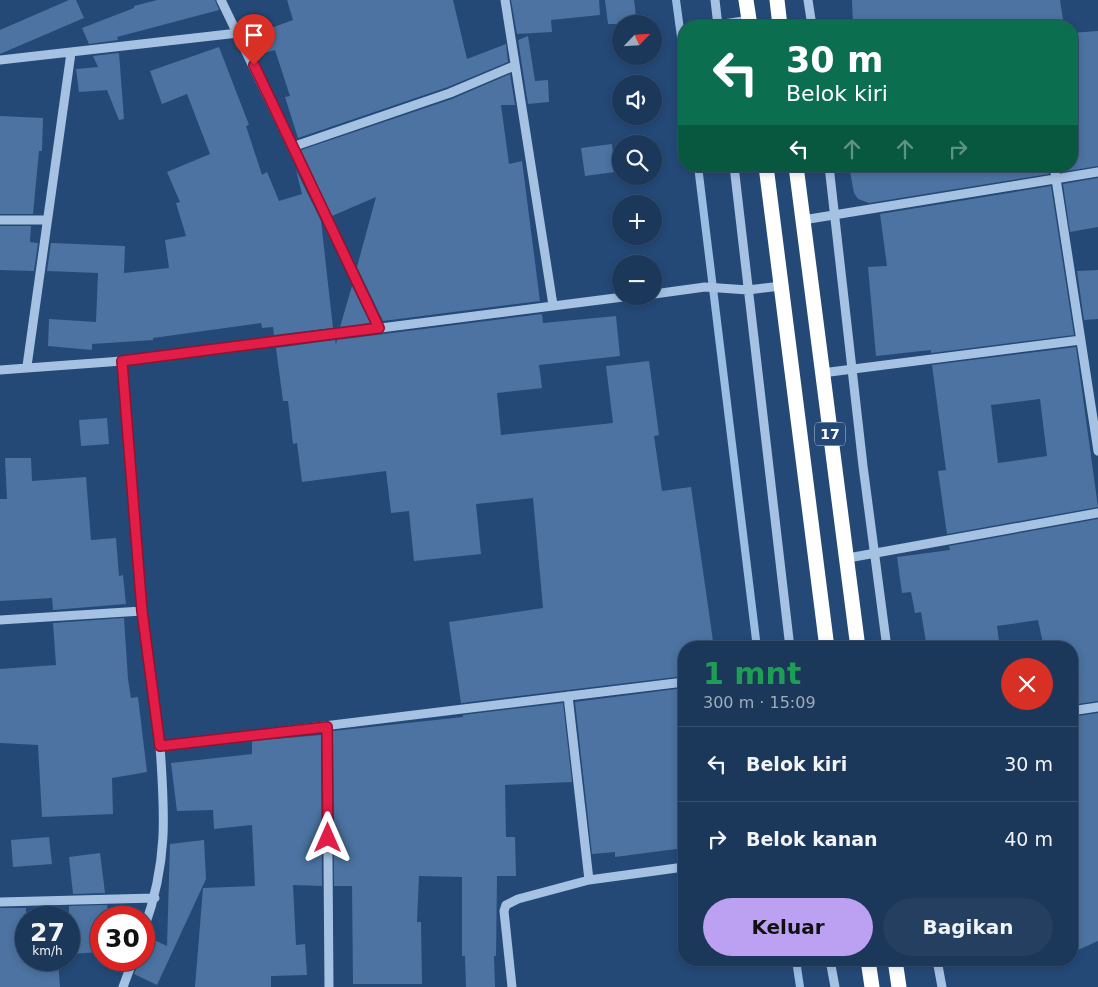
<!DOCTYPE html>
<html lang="id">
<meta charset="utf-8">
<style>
:root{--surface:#1b3759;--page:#243f5f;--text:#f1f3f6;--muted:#a0acba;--line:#39516f;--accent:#bca0f2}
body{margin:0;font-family:"DejaVu Sans",sans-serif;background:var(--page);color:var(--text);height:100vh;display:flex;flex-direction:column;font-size:19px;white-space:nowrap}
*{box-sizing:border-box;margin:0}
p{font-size:16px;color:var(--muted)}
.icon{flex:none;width:28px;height:28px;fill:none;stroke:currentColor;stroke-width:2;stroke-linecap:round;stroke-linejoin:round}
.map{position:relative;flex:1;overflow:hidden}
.side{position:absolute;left:678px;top:641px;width:400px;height:325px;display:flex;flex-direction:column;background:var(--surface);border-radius:20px;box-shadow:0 2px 8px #0003,0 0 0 1px var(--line)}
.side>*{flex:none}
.hud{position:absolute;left:678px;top:20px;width:400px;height:152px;border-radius:20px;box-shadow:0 2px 8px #0003,0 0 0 1px var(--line);background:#0b6e4f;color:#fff;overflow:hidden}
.needle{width:32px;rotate:65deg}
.tools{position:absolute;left:612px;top:15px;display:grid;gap:10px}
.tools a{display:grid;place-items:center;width:50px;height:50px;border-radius:50%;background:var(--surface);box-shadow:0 2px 8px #0003,0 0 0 1px var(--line);font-size:25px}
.speed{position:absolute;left:15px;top:906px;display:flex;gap:10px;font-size:25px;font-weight:700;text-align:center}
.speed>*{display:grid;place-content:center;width:65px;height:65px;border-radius:50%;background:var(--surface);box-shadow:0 2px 8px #0003,0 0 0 1px var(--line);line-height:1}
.speed small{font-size:12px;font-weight:400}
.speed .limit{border:8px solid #d22;background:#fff;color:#111}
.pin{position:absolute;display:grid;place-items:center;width:42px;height:42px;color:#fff;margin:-51px -21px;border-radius:50% 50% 50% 0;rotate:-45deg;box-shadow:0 0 5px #0007}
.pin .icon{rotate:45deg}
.me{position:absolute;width:55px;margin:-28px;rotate:0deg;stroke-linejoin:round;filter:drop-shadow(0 0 4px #0008)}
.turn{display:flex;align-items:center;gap:18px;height:105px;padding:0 25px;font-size:22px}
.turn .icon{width:65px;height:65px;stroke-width:2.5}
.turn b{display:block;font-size:35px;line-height:42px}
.lanes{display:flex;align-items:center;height:48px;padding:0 25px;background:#0003;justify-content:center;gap:25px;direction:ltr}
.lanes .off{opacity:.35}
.round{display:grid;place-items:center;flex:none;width:52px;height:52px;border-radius:26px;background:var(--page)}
.head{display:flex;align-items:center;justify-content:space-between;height:85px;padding:0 25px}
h1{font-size:30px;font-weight:800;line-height:38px;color:#1e9e55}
.button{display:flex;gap:10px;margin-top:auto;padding:10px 25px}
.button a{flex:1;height:58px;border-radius:30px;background:var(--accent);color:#111;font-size:20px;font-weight:800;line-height:58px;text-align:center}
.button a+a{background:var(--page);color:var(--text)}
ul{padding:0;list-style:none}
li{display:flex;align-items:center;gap:15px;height:75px;padding:0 25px;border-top:1px solid var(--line)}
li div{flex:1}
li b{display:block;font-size:19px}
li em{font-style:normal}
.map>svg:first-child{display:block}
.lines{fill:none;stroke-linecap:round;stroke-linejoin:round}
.stream{stroke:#9abde4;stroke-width:8}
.building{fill:#4c73a1;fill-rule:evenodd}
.minor{stroke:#a5c2e3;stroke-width:9}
.highway{stroke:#fff;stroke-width:15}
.route-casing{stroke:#92132f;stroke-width:12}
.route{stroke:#e11d48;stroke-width:9}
.labels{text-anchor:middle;stroke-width:4.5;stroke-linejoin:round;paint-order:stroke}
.shield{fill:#244977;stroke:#bdc8d6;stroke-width:1}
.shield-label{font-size:14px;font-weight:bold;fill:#fff}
</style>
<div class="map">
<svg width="1098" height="987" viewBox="0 0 1098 987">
<rect width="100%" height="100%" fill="#244977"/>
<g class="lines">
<path class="stream" d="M 676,0 L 684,59
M 698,166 L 757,648
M 796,960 L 800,987"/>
</g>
<path class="building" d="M 69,0 L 76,0 L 84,18 L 0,54 L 0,30 Z
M 157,0 L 215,0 L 219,10 L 117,37 L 118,40 L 89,44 L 82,28 L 134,8 L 134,6 Z
M 287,0 L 453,0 L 467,59 L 506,44 L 508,62 L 448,87 L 298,138 L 285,97 L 290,96 L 275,50 L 265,53 L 260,32 L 293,20 Z
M 511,0 L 599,0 L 600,15 L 551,20 L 552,32 L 517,34 Z
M 605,0 L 634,0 L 637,24 L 608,24 Z
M 852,0 L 1060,0 L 1064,26 L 853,26 Z
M 1098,31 L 1098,166 L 1061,172 L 1060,166 L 1071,166 L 1071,33 Z
M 528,36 L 535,81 L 548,80 L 549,102 L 528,104 L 518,40 Z
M 219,47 L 249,125 L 246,126 L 262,175 L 267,172 L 279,201 L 302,194 L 296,170 L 321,221 L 333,328 L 274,335 L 273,327 L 262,328 L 261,323 L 153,338 L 153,340 L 92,344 L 92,350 L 48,346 L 49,319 L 96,322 L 98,273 L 47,271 L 51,243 L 125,246 L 124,273 L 169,268 L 165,240 L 186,236 L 176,203 L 180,202 L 167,172 L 210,154 L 187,94 L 162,104 L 150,71 Z
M 119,53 L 124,119 L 119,120 L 107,90 L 79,92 L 76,69 L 98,67 L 93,56 Z
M 510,74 L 515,105 L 501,105 L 509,164 L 522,161 L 540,301 L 383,321 L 357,267 L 376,197 L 332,216 L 301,150 L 452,99 Z
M 0,116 L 43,118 L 42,151 L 39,151 L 33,214 L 0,214 Z
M 612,144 L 615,172 L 585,176 L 581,148 Z
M 849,166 L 1048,166 L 1049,174 L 869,203 L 858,199 L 854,193 Z
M 1098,178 L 1098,227 L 1070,232 L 1063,184 Z
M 1051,186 L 1074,335 L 931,353 L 931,350 L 876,356 L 868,267 L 887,266 L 880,214 Z
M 0,226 L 31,226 L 30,242 L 38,243 L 34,271 L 0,270 Z
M 1098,270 L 1098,319 L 1084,320 L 1077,271 Z
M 352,286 L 370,323 L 340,327 Z
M 542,314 L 543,323 L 616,316 L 620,356 L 539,365 L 542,388 L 497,393 L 501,435 L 613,423 L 606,366 L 649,361 L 659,435 L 654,436 L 662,491 L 691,487 L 714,648 L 684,648 L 684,676 L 461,703 L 449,622 L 543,608 L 533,498 L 476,504 L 481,554 L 414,561 L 409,511 L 391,513 L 386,471 L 302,482 L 297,443 L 293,444 L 288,401 L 283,401 L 276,348 L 335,340 L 336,345 L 337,340 Z
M 1076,347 L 1098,507 L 947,534 L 938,471 L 946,470 L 932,365 ZM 1040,399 L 1047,456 L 998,463 L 991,405 Z
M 107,418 L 109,444 L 81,446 L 79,420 Z
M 5,458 L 31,458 L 32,481 L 86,477 L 91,540 L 116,538 L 119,576 L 123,575 L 126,604 L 53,610 L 52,598 L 0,601 L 0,499 L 7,499 Z
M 1098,519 L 1098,701 L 1071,705 L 1071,648 L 1044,648 L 1038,620 L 997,626 L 1000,648 L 927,648 L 921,612 L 915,613 L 911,592 L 902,593 L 897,557 L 950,550 L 949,546 Z
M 124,618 L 128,679 L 131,698 L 138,697 L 147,772 L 112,778 L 113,814 L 42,817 L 38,745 L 0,743 L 0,669 L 56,665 L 53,623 Z
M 684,688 L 684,848 L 615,857 L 615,852 L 592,854 L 575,702 Z
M 563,703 L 572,782 L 505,785 L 506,837 L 515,837 L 516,876 L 497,876 L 496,956 L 494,956 L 495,987 L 466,987 L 465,956 L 462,956 L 462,877 L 419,876 L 417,922 L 421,922 L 422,984 L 353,984 L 352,886 L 334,886 L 333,731 L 463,717 L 463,715 Z
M 1098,713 L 1098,941 L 1078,950 L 1071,935 L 1071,717 Z
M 321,735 L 322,886 L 293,885 L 296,945 L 305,944 L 307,975 L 271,976 L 271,987 L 195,987 L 203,888 L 255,886 L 252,825 L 214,829 L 213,810 L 177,811 L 171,763 L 252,754 L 252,741 Z
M 49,837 L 52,864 L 13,867 L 11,840 Z
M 204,840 L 206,879 L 157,985 L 134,974 L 140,960 L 144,960 L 144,952 L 150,938 L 167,946 L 170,844 Z
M 100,853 L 105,893 L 73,894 L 69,857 Z
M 107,905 L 109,918 L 101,918 L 101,952 L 69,954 L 69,906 Z
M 0,908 L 26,908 L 26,960 L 58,960 L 60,987 L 0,987 Z"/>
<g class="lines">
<path class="minor" d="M 221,0 L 379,328
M 505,0 L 553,305
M 715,0 L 718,26
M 808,0 L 812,26
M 718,25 L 749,20
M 0,60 L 238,33
M 292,147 L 450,93 L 514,66
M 734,166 L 790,648
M 829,166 L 863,466 L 887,648
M 1054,166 L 1098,451
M 0,220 L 47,220
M 803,220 L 1098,172
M 654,294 L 705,287 L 748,290 L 781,286
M 122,361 L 142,611 L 160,746 L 684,682
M 27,366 L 71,53
M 0,370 L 122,361 L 631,296
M 822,373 L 1081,340
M 848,558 L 1098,513
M 0,620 L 142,611
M 1071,711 L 1098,707
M 327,727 L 329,987
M 589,880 L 684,867
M 0,902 L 155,898
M 144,929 C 168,862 165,815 160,746
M 830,960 L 835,987
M 937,960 L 942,987
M 123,987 L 133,960
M 512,987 L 504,911 L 506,905 L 518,899 L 589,880 L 568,696"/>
<path class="highway" d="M 746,0 L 750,26
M 777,0 L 780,26
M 766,166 L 827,648
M 796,166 L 858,648
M 868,960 L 872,987
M 895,960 L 899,987"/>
</g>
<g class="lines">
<g class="route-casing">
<path id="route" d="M 254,65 L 379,328 L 122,361 L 142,611 L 160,746 L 327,727 L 328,838"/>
</g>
<use href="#route" class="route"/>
</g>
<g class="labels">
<rect class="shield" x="815" y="422.5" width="30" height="23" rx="4"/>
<g class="shield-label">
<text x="830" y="439">17</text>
</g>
</g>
</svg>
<div class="tools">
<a><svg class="needle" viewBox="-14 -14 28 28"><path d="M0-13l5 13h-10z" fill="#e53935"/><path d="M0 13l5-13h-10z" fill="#a0acba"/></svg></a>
<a><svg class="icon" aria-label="sound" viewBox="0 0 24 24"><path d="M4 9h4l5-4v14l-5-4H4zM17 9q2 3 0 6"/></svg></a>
<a><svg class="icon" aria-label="search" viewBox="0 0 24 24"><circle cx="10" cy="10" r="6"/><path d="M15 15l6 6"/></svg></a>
<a>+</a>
<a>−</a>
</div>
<div class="speed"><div>27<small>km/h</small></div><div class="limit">30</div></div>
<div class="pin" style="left:254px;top:65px;background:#d93025"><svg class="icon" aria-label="arrive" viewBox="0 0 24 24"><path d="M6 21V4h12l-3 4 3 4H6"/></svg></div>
<svg class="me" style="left:328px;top:838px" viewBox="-20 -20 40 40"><path d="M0-17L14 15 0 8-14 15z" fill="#e11d48" stroke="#fff" stroke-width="4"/></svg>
<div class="hud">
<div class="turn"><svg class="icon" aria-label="left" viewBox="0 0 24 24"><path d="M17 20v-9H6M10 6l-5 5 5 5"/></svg><div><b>30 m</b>Belok kiri</div></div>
<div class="lanes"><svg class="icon" aria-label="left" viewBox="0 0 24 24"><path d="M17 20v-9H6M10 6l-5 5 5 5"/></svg><svg class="icon off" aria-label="ahead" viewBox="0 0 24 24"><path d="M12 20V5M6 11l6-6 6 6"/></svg><svg class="icon off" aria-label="ahead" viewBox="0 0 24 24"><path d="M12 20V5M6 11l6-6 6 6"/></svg><svg class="icon off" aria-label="right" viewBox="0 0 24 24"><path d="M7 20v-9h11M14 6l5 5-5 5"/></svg></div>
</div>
<section class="side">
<div class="head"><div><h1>1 mnt</h1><p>300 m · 15:09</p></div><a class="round" style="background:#d93025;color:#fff"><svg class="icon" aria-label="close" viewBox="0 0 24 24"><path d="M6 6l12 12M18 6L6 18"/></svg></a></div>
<ul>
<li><svg class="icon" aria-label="left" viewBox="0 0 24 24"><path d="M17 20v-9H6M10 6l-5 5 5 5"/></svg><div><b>Belok kiri</b></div><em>30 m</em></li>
<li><svg class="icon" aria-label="right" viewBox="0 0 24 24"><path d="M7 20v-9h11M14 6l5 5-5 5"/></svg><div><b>Belok kanan</b></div><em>40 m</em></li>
</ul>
<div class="button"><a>Keluar</a><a>Bagikan</a></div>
</section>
</div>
